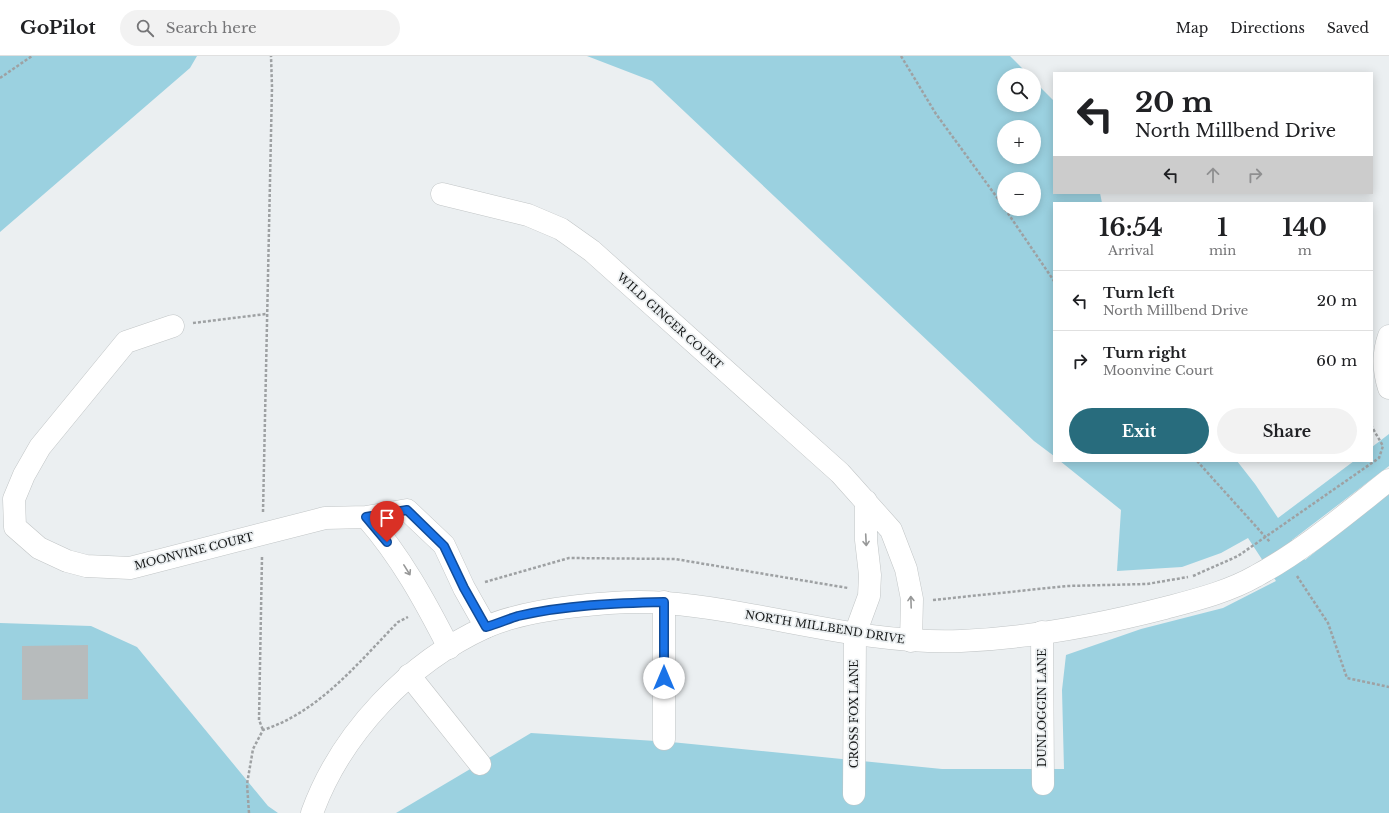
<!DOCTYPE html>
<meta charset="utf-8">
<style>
:root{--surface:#fff;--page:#f2f2f2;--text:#202124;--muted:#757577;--line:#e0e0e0;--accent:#286c7d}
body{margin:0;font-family:"Libre Baskerville",serif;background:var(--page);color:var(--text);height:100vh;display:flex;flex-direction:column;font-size:15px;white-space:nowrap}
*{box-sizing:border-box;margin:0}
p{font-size:13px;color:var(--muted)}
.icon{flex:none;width:22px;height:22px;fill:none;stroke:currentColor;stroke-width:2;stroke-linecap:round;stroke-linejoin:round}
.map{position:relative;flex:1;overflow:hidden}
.details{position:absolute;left:1053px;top:146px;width:320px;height:260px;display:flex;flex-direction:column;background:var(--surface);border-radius:0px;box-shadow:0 2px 10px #0003}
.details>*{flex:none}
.banner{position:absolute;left:1053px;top:16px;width:320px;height:122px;border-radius:0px;box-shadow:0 2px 10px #0003;background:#fff;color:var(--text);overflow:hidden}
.fabs{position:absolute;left:997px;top:12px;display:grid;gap:8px}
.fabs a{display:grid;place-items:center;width:44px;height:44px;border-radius:50%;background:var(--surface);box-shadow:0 2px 10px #0003;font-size:20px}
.pin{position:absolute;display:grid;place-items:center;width:34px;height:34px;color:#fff;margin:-41px -17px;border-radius:50% 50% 50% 0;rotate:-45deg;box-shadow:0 0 4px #0007}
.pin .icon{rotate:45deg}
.me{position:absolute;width:44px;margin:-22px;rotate:0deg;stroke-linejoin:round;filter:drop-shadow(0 0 3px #0008)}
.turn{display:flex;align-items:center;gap:14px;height:84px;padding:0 16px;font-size:18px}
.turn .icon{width:52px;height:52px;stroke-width:2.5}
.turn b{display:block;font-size:28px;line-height:34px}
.lanes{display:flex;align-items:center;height:38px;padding:0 16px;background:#0003;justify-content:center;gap:20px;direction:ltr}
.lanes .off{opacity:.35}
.eta{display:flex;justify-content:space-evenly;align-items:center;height:68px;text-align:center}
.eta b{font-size:24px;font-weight:700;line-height:28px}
.action{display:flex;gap:8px;margin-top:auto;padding:8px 16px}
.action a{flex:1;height:46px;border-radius:24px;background:var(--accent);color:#fff;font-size:16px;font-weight:700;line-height:46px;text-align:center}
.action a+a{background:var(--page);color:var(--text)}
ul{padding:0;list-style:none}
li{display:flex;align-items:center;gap:12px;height:60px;padding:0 16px;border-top:1px solid var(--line)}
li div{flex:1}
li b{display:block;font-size:15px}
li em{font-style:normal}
header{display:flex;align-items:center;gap:24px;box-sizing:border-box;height:56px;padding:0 20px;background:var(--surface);border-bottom:1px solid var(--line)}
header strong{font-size:19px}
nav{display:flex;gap:22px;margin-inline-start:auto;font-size:14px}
.search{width:280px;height:36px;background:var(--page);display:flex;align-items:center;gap:10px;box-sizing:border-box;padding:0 14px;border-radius:22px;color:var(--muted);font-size:15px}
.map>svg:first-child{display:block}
.green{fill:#9bd1e0;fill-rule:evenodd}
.building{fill:#b7bbbc}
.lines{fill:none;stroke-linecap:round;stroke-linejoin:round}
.minor-casing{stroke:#c1c5c6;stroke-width:23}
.tertiary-casing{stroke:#c1c5c6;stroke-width:23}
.path{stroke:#9ea1a3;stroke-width:2.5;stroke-dasharray:3 2;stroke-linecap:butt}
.minor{stroke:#fff;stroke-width:22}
.tertiary{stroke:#fff;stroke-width:22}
.oneway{stroke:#979898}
.route-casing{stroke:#114b97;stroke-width:10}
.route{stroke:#1a73e8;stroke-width:7}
.labels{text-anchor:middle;stroke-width:3.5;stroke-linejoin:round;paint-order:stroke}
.street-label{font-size:11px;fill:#181a1a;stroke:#ebeff1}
</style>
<header>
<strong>GoPilot</strong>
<div class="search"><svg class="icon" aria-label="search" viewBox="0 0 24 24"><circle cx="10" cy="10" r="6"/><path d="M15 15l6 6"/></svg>Search here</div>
<nav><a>Map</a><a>Directions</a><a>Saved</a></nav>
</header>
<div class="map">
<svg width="1389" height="757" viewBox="0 0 1389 757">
<rect width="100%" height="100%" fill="#ebeff1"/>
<path class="green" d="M 0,0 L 197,0 L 190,12 L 0,176 Z
M 587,0 L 1010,0 L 1029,19 L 1004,19 L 1004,49 L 1034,49 L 1034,25 L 1054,45 L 1054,137 L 1100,137 L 1102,147 L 1054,147 L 1054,400 L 1034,385 L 652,25 ZM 1004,71 L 1034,71 L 1034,101 L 1004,101 ZM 1004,123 L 1034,123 L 1034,153 L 1004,153 Z
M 1389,378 L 1389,410 L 1292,484 L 1305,504 L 1389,437 L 1389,757 L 396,757 L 531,677 L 671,686 L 942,713 L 1064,713 L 1062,634 L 1066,599 L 1141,573 L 1223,552 L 1276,525 L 1248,482 L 1221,497 L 1182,511 L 1117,515 L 1121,454 L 1060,405 L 1237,405 L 1255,428 L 1278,462 L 1354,405 L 1372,405 L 1372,391 Z
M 0,567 L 91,570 L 137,591 L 268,750 L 278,757 L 0,757 Z"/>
<path class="building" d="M 88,589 L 88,643 L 22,644 L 22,590 Z"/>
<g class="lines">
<g class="minor-casing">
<path id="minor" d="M 442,138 L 528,159 L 561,173 L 592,195 L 840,417 L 891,474 L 906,513 L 912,543 L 911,585
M 173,270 L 126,286 L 40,391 L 24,419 L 14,443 L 15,471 L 39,492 L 67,505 L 86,510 L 130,512 L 325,462 L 366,461 L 407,454 L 444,489 L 464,532 L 486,571
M 1389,280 C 1383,297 1383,314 1389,332
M 366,461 C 401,501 425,545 449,592
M 1042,576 L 1043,728
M 409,619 L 480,708
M 664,683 L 664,546
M 854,738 L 855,578 L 869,540 L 870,519 L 866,484 L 866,445"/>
</g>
<g class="tertiary-casing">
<path id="tertiary" d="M 312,757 C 341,677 409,606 486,571 C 529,552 619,543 666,547 C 765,555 861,589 961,585 C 1029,582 1099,569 1165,552 C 1195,544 1228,536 1256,520 C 1304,494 1346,458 1389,424"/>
</g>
<path class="path" d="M 901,0 L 936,58 L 1004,151
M 0,22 L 32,0
M 1005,153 L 1054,225
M 193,267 L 266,258
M 1197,405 L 1270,486
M 263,456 L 272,31 L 271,0
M 262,501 L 259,664 L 263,674
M 1193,520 L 1238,500 L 1379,402 L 1383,390 L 1372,371
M 1297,520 L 1328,567 L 1347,622 L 1389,631
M 485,526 L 569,502 L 675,503 L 848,532
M 933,544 L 1067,530 L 1147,528 L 1188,521
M 249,757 L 247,728 L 253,693 L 263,674 C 319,656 358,607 398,566 L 408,561"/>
<use href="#minor" class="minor"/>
<use href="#tertiary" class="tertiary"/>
</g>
<defs><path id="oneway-shaft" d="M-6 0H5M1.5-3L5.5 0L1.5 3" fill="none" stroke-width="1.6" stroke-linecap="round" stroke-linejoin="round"/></defs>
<g class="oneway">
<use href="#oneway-shaft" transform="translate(866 484) rotate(87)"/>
<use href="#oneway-shaft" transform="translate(407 514) rotate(58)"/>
<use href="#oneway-shaft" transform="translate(911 546) rotate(-92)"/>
</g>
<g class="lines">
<g class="route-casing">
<path id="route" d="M 387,486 L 366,461 L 407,454 L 444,490 L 464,532 L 486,571 C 497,568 508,563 518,560 C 566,549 616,547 664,546 L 664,622"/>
</g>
<use href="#route" class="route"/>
</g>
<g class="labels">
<g class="street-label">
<text transform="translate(670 265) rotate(42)" y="4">WILD GINGER COURT</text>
<text transform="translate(194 495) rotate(-14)" y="4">MOONVINE COURT</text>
<text transform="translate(825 571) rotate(9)" y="4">NORTH MILLBEND DRIVE</text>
<text transform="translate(1042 652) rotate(-90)" y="4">DUNLOGGIN LANE</text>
<text transform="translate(854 658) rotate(-90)" y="4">CROSS FOX LANE</text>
</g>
</g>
</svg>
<div class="fabs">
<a><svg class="icon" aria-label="search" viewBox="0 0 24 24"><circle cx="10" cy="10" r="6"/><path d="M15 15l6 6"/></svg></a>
<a>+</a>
<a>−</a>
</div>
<div class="pin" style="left:387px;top:486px;background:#d93025"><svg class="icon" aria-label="arrive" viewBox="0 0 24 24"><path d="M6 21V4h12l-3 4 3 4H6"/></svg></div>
<svg class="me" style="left:664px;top:622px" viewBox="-20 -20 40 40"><circle r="19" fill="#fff"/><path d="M0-13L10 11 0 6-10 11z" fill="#1a73e8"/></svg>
<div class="banner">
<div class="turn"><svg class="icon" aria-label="left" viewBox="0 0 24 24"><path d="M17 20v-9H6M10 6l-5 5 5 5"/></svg><div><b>20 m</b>North Millbend Drive</div></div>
<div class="lanes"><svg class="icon" aria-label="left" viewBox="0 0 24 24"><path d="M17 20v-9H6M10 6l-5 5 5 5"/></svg><svg class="icon off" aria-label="ahead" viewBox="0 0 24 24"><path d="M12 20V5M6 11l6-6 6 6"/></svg><svg class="icon off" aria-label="right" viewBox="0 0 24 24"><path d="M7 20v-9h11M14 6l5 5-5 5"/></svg></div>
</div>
<section class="details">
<div class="eta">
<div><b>16:54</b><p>Arrival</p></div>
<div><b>1</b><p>min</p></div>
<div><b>140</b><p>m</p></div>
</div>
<ul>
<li><svg class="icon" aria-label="left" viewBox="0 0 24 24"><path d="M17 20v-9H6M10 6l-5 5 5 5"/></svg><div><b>Turn left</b><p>North Millbend Drive</p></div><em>20 m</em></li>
<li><svg class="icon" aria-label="right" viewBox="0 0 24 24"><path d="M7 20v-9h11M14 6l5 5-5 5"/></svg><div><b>Turn right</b><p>Moonvine Court</p></div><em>60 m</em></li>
</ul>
<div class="action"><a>Exit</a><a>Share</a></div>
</section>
</div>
